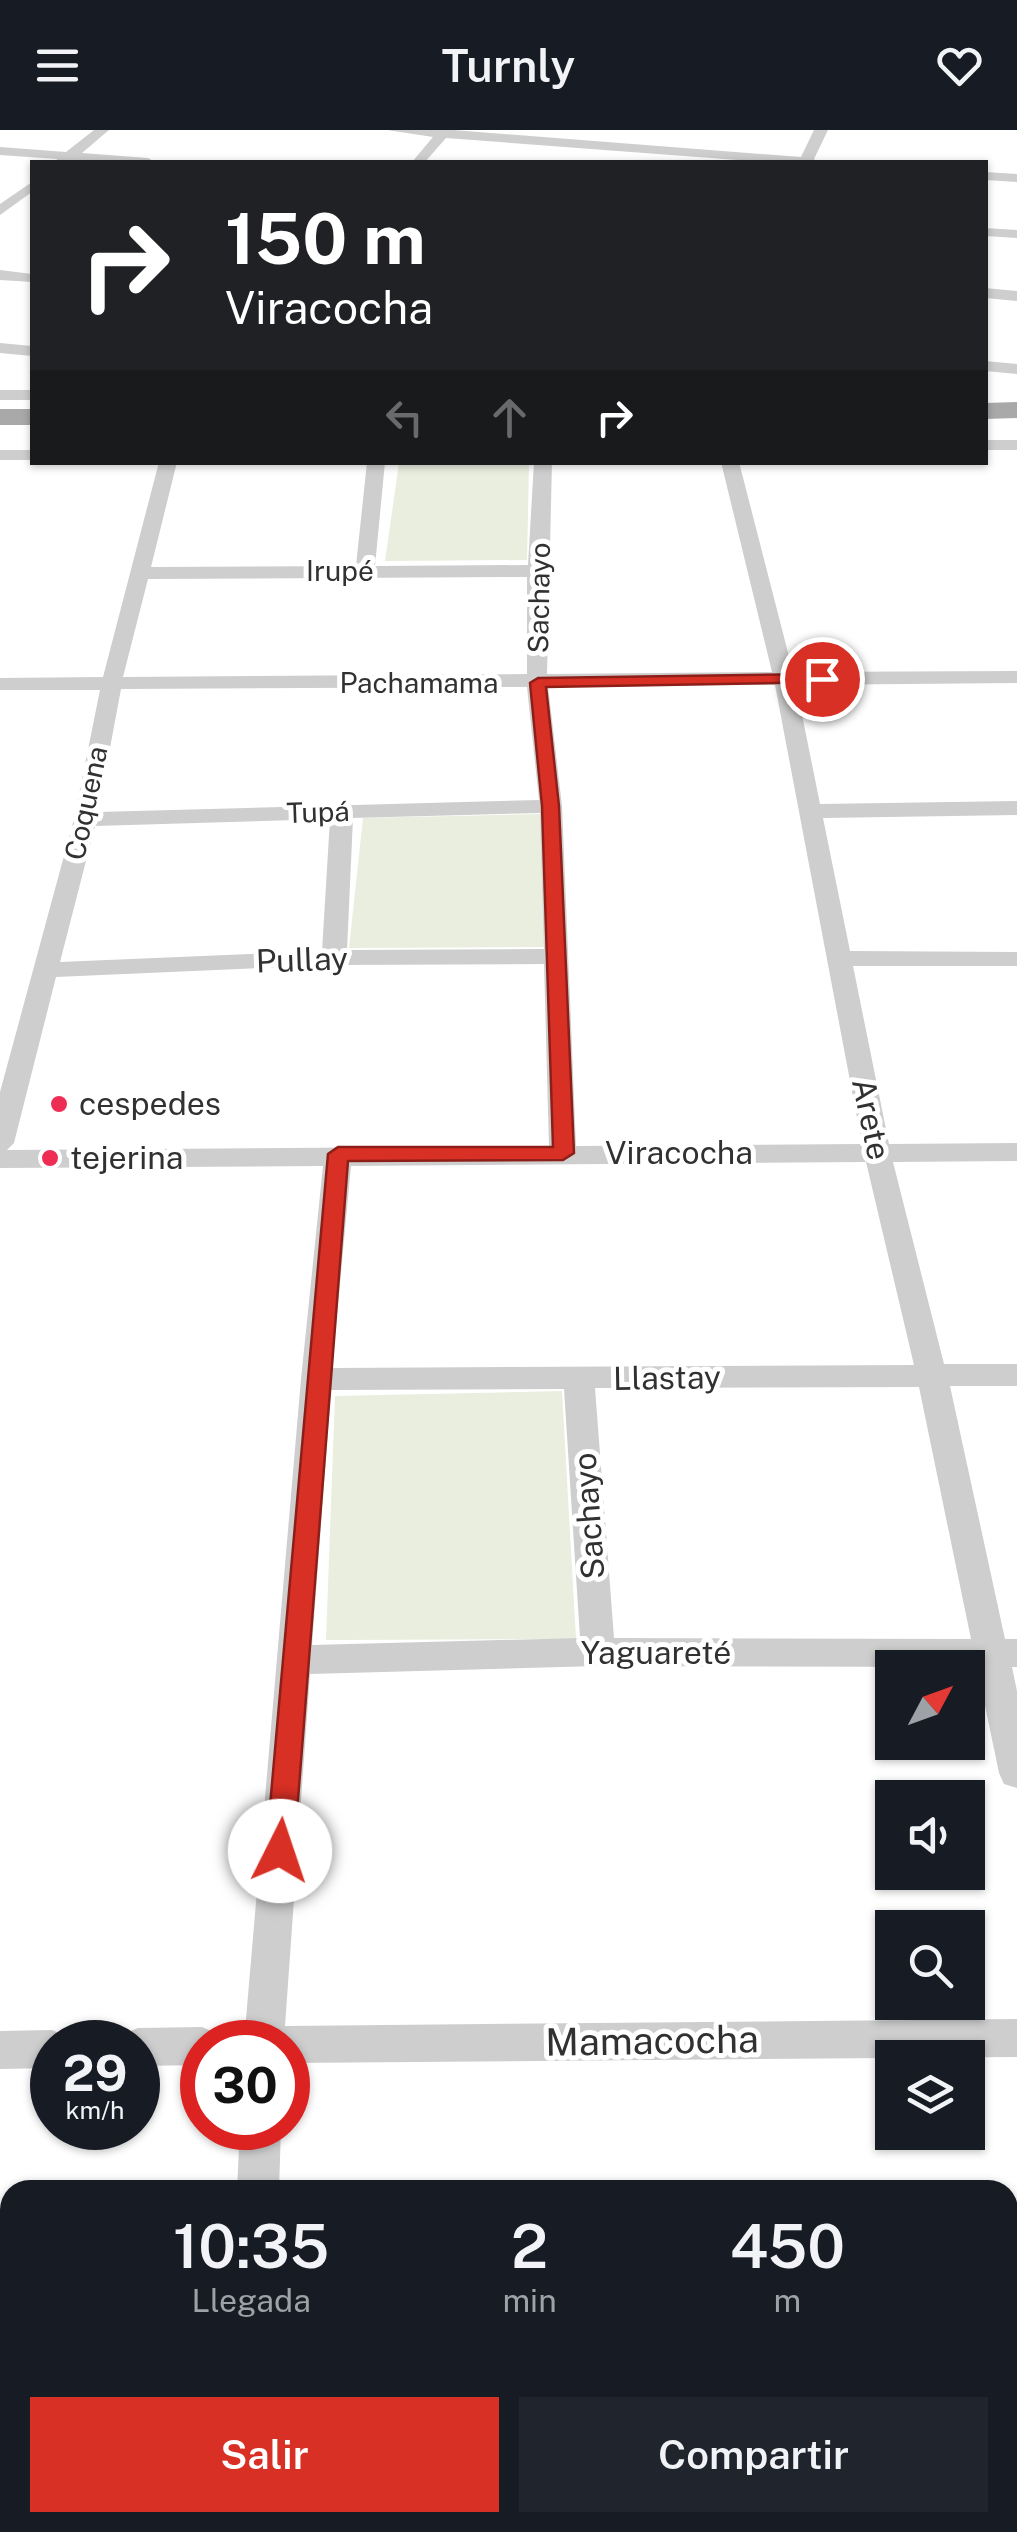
<!DOCTYPE html>
<html lang="es">
<meta charset="utf-8">
<style>
:root{--surface:#171b24;--page:#20242c;--text:#f1f3f6;--muted:#9ea1a6;--accent:#d93025}
body{margin:0;font-family:"Public Sans",sans-serif;background:var(--page);color:var(--text);height:100vh;display:flex;flex-direction:column;font-size:38px;white-space:nowrap}
*{box-sizing:border-box;margin:0}
p{font-size:32px;color:var(--muted)}
.icon{flex:none;width:55px;height:55px;fill:none;stroke:currentColor;stroke-width:2;stroke-linecap:round;stroke-linejoin:round}
.map{position:relative;flex:1;overflow:hidden}
.sheet{position:absolute;left:0px;top:2050px;width:1018px;height:352px;display:flex;flex-direction:column;background:var(--surface);border-radius:30px 30px 0 0;box-shadow:0 2px 8px #0004}
.sheet>*{flex:none}
.guide{position:absolute;left:30px;top:30px;width:958px;height:305px;border-radius:0px;box-shadow:0 2px 8px #0004;background:#202124;color:#fff;overflow:hidden}
.needle{width:65px;rotate:49deg}
.controls{position:absolute;left:875px;top:1520px;display:grid;gap:20px}
.controls a{display:grid;place-items:center;width:110px;height:110px;border-radius:0px;background:var(--surface);box-shadow:0 2px 8px #0004;font-size:50px}
.speed{position:absolute;left:30px;top:1890px;display:flex;gap:20px;font-size:50px;font-weight:700;text-align:center}
.speed>*{display:grid;place-content:center;width:130px;height:130px;border-radius:50%;background:var(--surface);box-shadow:0 2px 8px #0004;line-height:1}
.speed small{font-size:25px;font-weight:400}
.speed .limit{border:15px solid #d22;background:#fff;color:#111}
.pin{position:absolute;display:grid;place-items:center;width:85px;height:85px;color:#fff;margin:-42px;border:5px solid #fff;border-radius:50%;box-shadow:0 2px 10px #0007}
.me{position:absolute;width:110px;margin:-55px;rotate:4deg;stroke-linejoin:round;filter:drop-shadow(0 0 8px #0008)}
.turn{display:flex;align-items:center;gap:35px;height:210px;padding:0 30px;font-size:45px}
.turn .icon{width:130px;height:130px;stroke-width:2.5}
.turn b{display:block;font-size:70px;line-height:85px}
.lanes{display:flex;align-items:center;height:95px;padding:0 30px;background:#0003;justify-content:center;gap:50px;direction:ltr}
.lanes .off{opacity:.35}
.eta{display:flex;justify-content:space-evenly;align-items:center;height:170px;text-align:center}
.eta b{font-size:60px;font-weight:600;line-height:70px}
.button{display:flex;gap:20px;margin-top:auto;padding:20px 30px}
.button a{flex:1;height:115px;border-radius:0px;background:var(--accent);color:#fff;font-size:40px;font-weight:600;line-height:115px;text-align:center}
.button a+a{background:var(--page);color:var(--text)}
header{display:flex;justify-content:space-between;align-items:center;height:130px;padding:0 30px;background:var(--surface);font-size:45px;font-weight:600}
.map>svg:first-child{display:block}
.green{fill:#e9eede}
.lines{fill:none;stroke-linecap:round;stroke-linejoin:round}
.minor{fill:#cecece;fill-rule:evenodd}
.primary{fill:#a9a9a9;fill-rule:evenodd}
.route{fill:#d93025;stroke:#8d1f18;stroke-width:2.5}
.poi-dot{fill:#ee2d55;stroke:#fff;stroke-width:4}
.labels{text-anchor:middle;stroke-width:10;stroke-linejoin:round;paint-order:stroke}
.far-street-label{font-size:28px;fill:#313131;stroke:#fff}
.street-label{font-size:32px;fill:#313131;stroke:#fff}
.poi-label{font-size:32px;fill:#313131;stroke:#fff;text-anchor:start}
.near-street-label{font-size:38px;fill:#313131;stroke:#fff}
</style>
<header><svg class="icon" aria-label="menu" viewBox="0 0 24 24"><path d="M4 6h16M4 12h16M4 18h16"/></svg>Turnly<svg class="icon" aria-label="heart" viewBox="0 0 24 24"><path d="M12 20l-8-8c-3-5 5-10 8-4 3-6 11-1 8 4z"/></svg></header>
<div class="map">
<svg width="1017" height="2402" viewBox="0 0 1017 2402">
<rect width="100%" height="100%" fill="#fff"/>
<path class="green" d="M 399,333 L 529,333 L 527,430 L 385,431 Z
M 540,684 L 546,817 L 349,818 L 363,688 Z
M 562,1261 L 576,1509 L 326,1510 L 335,1266 Z"/>
<g class="lines">
<path class="minor" d="M 94,0 L 109,0 L 82,23 L 148,28 L 155,32 L 56,32 L 57,29 L 0,25 L 0,17 L 66,22 Z
M 387,0 L 453,0 L 801,27 L 814,0 L 828,0 L 814,29 L 816,32 L 764,32 L 446,8 L 425,32 L 412,32 L 433,7 Z
M 985,42 L 1017,44 L 1017,52 L 985,50 Z
M 32,52 L 32,62 L 0,85 L 0,74 Z
M 985,98 L 1017,100 L 1017,108 L 985,106 Z
M 0,140 L 32,144 L 32,152 L 0,150 Z
M 985,158 L 1017,161 L 1017,171 L 985,168 Z
M 0,213 L 32,216 L 32,226 L 0,223 Z
M 985,231 L 1017,234 L 1017,244 L 985,241 Z
M 0,260 L 32,260 L 32,270 L 0,270 Z
M 985,310 L 1017,310 L 1017,320 L 985,320 Z
M 0,320 L 32,320 L 32,330 L 0,330 Z
M 159,332 L 177,332 L 151,437 L 356,436 L 367,332 L 385,332 L 375,436 L 528,435 L 534,332 L 552,332 L 547,544 L 772,542 L 721,332 L 739,332 L 793,542 L 1017,541 L 1017,553 L 796,555 L 820,674 L 1017,671 L 1017,685 L 823,688 L 850,821 L 1017,822 L 1017,836 L 853,836 L 889,1014 L 1017,1013 L 1017,1031 L 893,1032 L 944,1234 L 1017,1234 L 1017,1256 L 950,1256 L 1005,1509 L 1017,1509 L 1017,1537 L 1012,1537 L 1017,1561 L 1017,1658 L 1004,1654 L 999,1643 L 977,1537 L 598,1536 L 310,1544 L 285,1896 L 1017,1889 L 1017,1927 L 288,1933 L 288,1912 L 244,1912 L 301,1249 L 323,1036 L 0,1038 L 0,962 L 74,689 L 100,560 L 0,560 L 0,548 L 103,547 ZM 527,447 L 527,544 L 123,547 L 148,449 ZM 775,555 L 862,1014 L 576,1016 L 562,676 L 548,556 ZM 527,557 L 539,670 L 98,682 L 121,559 ZM 540,683 L 544,819 L 347,820 L 353,688 ZM 330,689 L 322,821 L 60,832 L 95,696 ZM 544,834 L 549,1016 L 7,1020 L 14,1013 L 56,847 L 334,835 ZM 866,1032 L 914,1235 L 332,1238 L 351,1036 ZM 919,1257 L 971,1509 L 614,1508 L 595,1258 ZM 564,1259 L 580,1508 L 312,1515 L 331,1260 Z
M 202,1897 L 216,1903 L 220,1912 L 202,1912 L 202,1935 L 138,1936 L 138,1912 L 120,1912 L 124,1904 L 138,1898 Z
M 52,1900 L 66,1906 L 69,1912 L 52,1912 L 52,1938 L 0,1939 L 0,1901 Z
M 240,1998 L 281,1998 L 279,2060 L 237,2060 Z
M 221,2392 L 267,2392 L 267,2402 L 221,2402 Z"/>
<path class="primary" d="M 1017,272 L 1017,288 L 985,289 L 985,273 Z
M 0,279 L 32,279 L 32,295 L 0,295 Z"/>
</g>
<path class="route" d="M 822,544 L 830,549 L 828,552 L 546,557 L 559,676 L 574,1023 L 563,1030 L 348,1031 L 294,1721 L 290,1730 L 280,1734 L 270,1730 L 266,1721 L 328,1024 L 338,1017 L 553,1017 L 542,676 L 530,553 L 538,548 Z"/>
<g class="poi-dot">
<circle cx="59" cy="974" r="10"/>
<circle cx="50" cy="1028" r="10"/>
</g>
<g class="labels">
<g class="far-street-label">
<text x="340" y="451">Irupé</text>
<text transform="translate(539 468) rotate(-89)" y="10">Sachayo</text>
<text x="419" y="563">Pachamama</text>
<text transform="translate(86 673) rotate(-78)" y="10">Coquena</text>
<text transform="translate(318 682) rotate(-2)" y="10">Tupá</text>
</g>
<g class="street-label">
<text transform="translate(302 830) rotate(-2)" y="11">Pullay</text>
<text transform="translate(871 989) rotate(78)" y="11">Arete</text>
<text x="679" y="1034">Viracocha</text>
<text transform="translate(667 1248) rotate(-1)" y="11">Llastay</text>
<text transform="translate(589 1386) rotate(-94)" y="11">Sachayo</text>
<text x="656" y="1534">Yaguareté</text>
</g>
<g class="poi-label">
<text x="79" y="985">cespedes</text>
<text x="70" y="1039">tejerina</text>
</g>
<g class="near-street-label">
<text transform="translate(652 1911) rotate(-1)" y="13">Mamacocha</text>
</g>
</g>
</svg>
<div class="controls">
<a><svg class="needle" viewBox="-14 -14 28 28"><path d="M0-13l5 13h-10z" fill="#e53935"/><path d="M0 13l5-13h-10z" fill="#9ea1a6"/></svg></a>
<a><svg class="icon" aria-label="sound" viewBox="0 0 24 24"><path d="M4 9h4l5-4v14l-5-4H4zM17 9q2 3 0 6"/></svg></a>
<a><svg class="icon" aria-label="search" viewBox="0 0 24 24"><circle cx="10" cy="10" r="6"/><path d="M15 15l6 6"/></svg></a>
<a><svg class="icon" aria-label="layers" viewBox="0 0 24 24"><path d="M12 4l9 5-9 5-9-5zM3 14l9 5 9-5"/></svg></a>
</div>
<div class="speed"><div>29<small>km/h</small></div><div class="limit">30</div></div>
<div class="pin" style="left:822px;top:549px;background:#d93025"><svg class="icon" aria-label="arrive" viewBox="0 0 24 24"><path d="M6 21V4h12l-3 4 3 4H6"/></svg></div>
<svg class="me" style="left:280px;top:1721px" viewBox="-20 -20 40 40"><circle r="19" fill="#fff"/><path d="M0-13L10 11 0 6-10 11z" fill="#d93025"/></svg>
<div class="guide">
<div class="turn"><svg class="icon" aria-label="right" viewBox="0 0 24 24"><path d="M7 20v-9h11M14 6l5 5-5 5"/></svg><div><b>150 m</b>Viracocha</div></div>
<div class="lanes"><svg class="icon off" aria-label="left" viewBox="0 0 24 24"><path d="M17 20v-9H6M10 6l-5 5 5 5"/></svg><svg class="icon off" aria-label="ahead" viewBox="0 0 24 24"><path d="M12 20V5M6 11l6-6 6 6"/></svg><svg class="icon" aria-label="right" viewBox="0 0 24 24"><path d="M7 20v-9h11M14 6l5 5-5 5"/></svg></div>
</div>
<section class="sheet">
<div class="eta">
<div><b>10:35</b><p>Llegada</p></div>
<div><b>2</b><p>min</p></div>
<div><b>450</b><p>m</p></div>
</div>
<div class="button"><a>Salir</a><a>Compartir</a></div>
</section>
</div>
